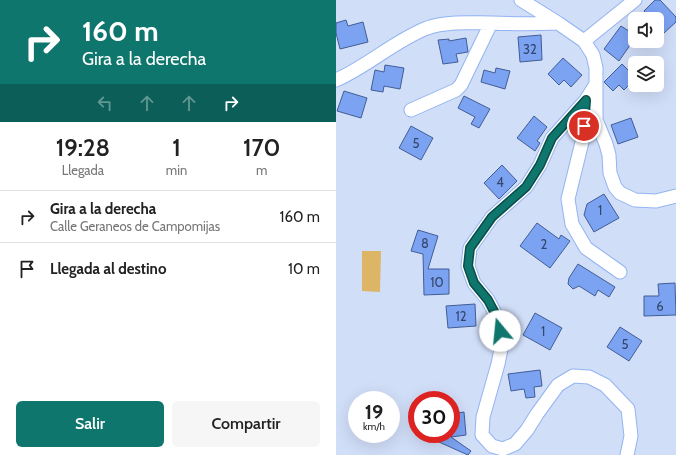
<!DOCTYPE html>
<html lang="es">
<style>
:root{--surface:#fff;--page:#f6f6f6;--text:#222;--muted:#767676;--line:#e0e0e0;--accent:#0f766e}
body{margin:0;font-family:Cabin,sans-serif;background:var(--page);color:var(--text);height:100vh;display:flex;flex-direction:column;font-size:15px;white-space:nowrap}
*{box-sizing:border-box;margin:0}
p{font-size:13px;color:var(--muted)}
.icon{flex:none;width:22px;height:22px;fill:none;stroke:currentColor;stroke-width:2;stroke-linecap:round;stroke-linejoin:round}
.map{position:relative;flex:1;overflow:hidden}
.details{display:flex;flex-direction:column;background:var(--surface);width:336px}
.details>*{flex:none}
.hud{background:#0f766e;color:#fff;overflow:hidden}
.fabs{position:absolute;left:292px;top:12px;display:grid;gap:8px}
.fabs a{display:grid;place-items:center;width:36px;height:36px;border-radius:6px;background:var(--surface);box-shadow:0 4px 16px #0002;font-size:20px}
.speed{position:absolute;left:12px;top:391px;display:flex;gap:8px;font-size:20px;font-weight:700;text-align:center}
.speed>*{display:grid;place-content:center;width:52px;height:52px;border-radius:50%;background:var(--surface);box-shadow:0 4px 16px #0002;line-height:1}
.speed small{font-size:10px;font-weight:400}
.speed .limit{border:6px solid #d22;background:#fff;color:#111}
.pin{position:absolute;display:grid;place-items:center;width:34px;height:34px;color:#fff;margin:-17px;border:2px solid #fff;border-radius:50%;box-shadow:0 1px 4px #0007}
.me{position:absolute;width:44px;margin:-22px;rotate:343deg;stroke-linejoin:round;filter:drop-shadow(0 0 3px #0008)}
.turn{display:flex;align-items:center;gap:14px;height:84px;padding:0 16px;font-size:18px}
.turn .icon{width:52px;height:52px;stroke-width:2.5}
.turn b{display:block;font-size:28px;line-height:34px}
.lanes{display:flex;align-items:center;height:38px;padding:0 16px;background:#0003;justify-content:center;gap:20px;direction:ltr}
.lanes .off{opacity:.35}
.eta{display:flex;justify-content:space-evenly;align-items:center;height:68px;text-align:center}
.eta b{font-size:24px;font-weight:600;line-height:28px}
.action{display:flex;gap:8px;margin-top:auto;padding:8px 16px}
.action a{flex:1;height:46px;border-radius:6px;background:var(--accent);color:#fff;font-size:16px;font-weight:600;line-height:46px;text-align:center}
.action a+a{background:var(--page);color:var(--text)}
ul{padding:0;list-style:none}
li{display:flex;align-items:center;gap:12px;height:52px;padding:0 16px;border-top:1px solid var(--line)}
li div{flex:1}
li b{display:block;font-size:15px}
li em{font-style:normal}
main{display:flex;flex:1;min-height:0}
.map>svg:first-child{display:block}
.green{fill:#dcb566}
.building{fill:#7ca3f2;stroke:#425d95}
.lines{fill:none;stroke-linecap:round;stroke-linejoin:round}
.street-casing{stroke:#93b3f1;stroke-width:15}
.street{stroke:#fff;stroke-width:13}
.route-casing{stroke:#0a4d48;stroke-width:10}
.route{stroke:#0f766e;stroke-width:7}
.labels{text-anchor:middle;stroke-width:3.5;stroke-linejoin:round;paint-order:stroke}
.number-label{font-size:13px;fill:#33466c}
</style>
<main>
<section class="details">
<div class="hud">
<div class="turn"><svg class="icon" aria-label="right" viewBox="0 0 24 24"><path d="M7 20v-9h11M14 6l5 5-5 5"/></svg><div><b>160 m</b>Gira a la derecha</div></div>
<div class="lanes"><svg class="icon off" aria-label="left" viewBox="0 0 24 24"><path d="M17 20v-9H6M10 6l-5 5 5 5"/></svg><svg class="icon off" aria-label="ahead" viewBox="0 0 24 24"><path d="M12 20V5M6 11l6-6 6 6"/></svg><svg class="icon off" aria-label="ahead" viewBox="0 0 24 24"><path d="M12 20V5M6 11l6-6 6 6"/></svg><svg class="icon" aria-label="right" viewBox="0 0 24 24"><path d="M7 20v-9h11M14 6l5 5-5 5"/></svg></div>
</div>
<div class="eta">
<div><b>19:28</b><p>Llegada</p></div>
<div><b>1</b><p>min</p></div>
<div><b>170</b><p>m</p></div>
</div>
<ul>
<li><svg class="icon" aria-label="right" viewBox="0 0 24 24"><path d="M7 20v-9h11M14 6l5 5-5 5"/></svg><div><b>Gira a la derecha</b><p>Calle Geraneos de Campomijas</p></div><em>160 m</em></li>
<li><svg class="icon" aria-label="arrive" viewBox="0 0 24 24"><path d="M6 21V4h12l-3 4 3 4H6"/></svg><div><b>Llegada al destino</b></div><em>10 m</em></li>
</ul>
<div class="action"><a>Salir</a><a>Compartir</a></div>
</section>
<div class="map">
<svg width="340" height="455" viewBox="0 0 340 455">
<rect width="100%" height="100%" fill="#d1def8"/>
<path class="green" d="M 26,251 L 45,251 L 44,292 L 26,291 Z"/>
<path class="building" d="M 319,0 L 324,0 L 340,17 L 340,22 L 328,33 L 321,25 L 321,19 L 315,19 L 308,11 Z
M 10,20 L 12,26 L 27,22 L 32,42 L 4,49 L 0,33 L 0,23 Z
M 285,26 L 299,35 L 299,38 L 283,61 L 268,49 Z
M 205,35 L 206,60 L 184,62 L 182,37 Z
M 130,38 L 132,52 L 120,54 L 122,62 L 107,64 L 102,40 L 113,39 L 113,41 Z
M 227,58 L 246,75 L 235,87 L 228,80 L 223,85 L 212,74 Z
M 286,64 L 299,77 L 299,79 L 288,90 L 283,85 L 277,91 L 268,82 Z
M 49,65 L 68,68 L 64,89 L 48,86 L 47,92 L 35,90 L 39,70 L 48,72 Z
M 160,68 L 174,71 L 169,89 L 145,82 L 148,70 L 159,73 Z
M 8,91 L 31,98 L 25,118 L 1,111 Z
M 128,96 L 154,109 L 143,128 L 135,124 L 139,117 L 122,108 Z
M 198,116 L 211,127 L 201,141 L 204,143 L 199,151 L 181,138 Z
M 295,118 L 302,137 L 282,144 L 275,125 Z
M 75,126 L 97,138 L 85,160 L 63,148 Z
M 166,165 L 181,181 L 163,199 L 148,183 Z
M 268,194 L 283,218 L 258,232 L 248,215 L 251,204 Z
M 201,223 L 223,239 L 225,235 L 234,241 L 214,268 L 184,246 Z
M 82,230 L 102,236 L 92,269 L 113,269 L 113,294 L 88,295 L 87,254 L 75,251 Z
M 242,264 L 279,287 L 273,297 L 262,290 L 259,296 L 243,286 L 237,289 L 232,284 L 233,278 Z
M 339,283 L 340,315 L 308,316 L 308,296 L 323,296 L 322,284 Z
M 139,304 L 140,326 L 112,328 L 110,306 Z
M 199,313 L 226,328 L 214,350 L 187,335 Z
M 284,327 L 306,341 L 293,361 L 271,347 Z
M 204,370 L 206,386 L 198,387 L 199,397 L 190,398 L 188,389 L 175,391 L 172,374 Z
M 128,412 L 130,435 L 115,437 L 135,451 L 132,455 L 85,434 L 110,434 L 115,437 L 115,414 Z"/>
<g class="lines">
<g class="street-casing">
<path id="street" d="M 185,0 L 222,23 L 248,41 L 257,55 L 260,68 L 260,120 L 270,144 L 273,155 L 274,173 L 279,187 L 284,193 L 299,200 L 320,201 L 340,196
M 248,41 L 299,0
M 0,80 C 32,66 58,41 91,28 C 111,21 133,23 155,23 C 177,24 200,24 222,23
M 260,84 L 250,100 L 216,138 L 204,165 L 190,187 L 156,217 L 134,248 L 132,266 L 138,283 L 152,300 L 162,319 L 166,344 L 162,364 L 147,417 L 146,435 L 156,446 L 167,449 L 179,444 L 191,430 L 201,414 L 222,385 L 237,376 L 253,377 L 269,385 L 292,409 L 295,436 L 291,455
M 250,100 L 247,138 L 232,199 L 236,224 L 250,248 L 284,272
M 75,110 L 120,90 L 125,85 L 155,23"/>
</g>
<use href="#street" class="street"/>
</g>
<g class="lines">
<g class="route-casing">
<path id="route" d="M 164,331 L 162,319 L 152,300 L 138,283 L 132,266 L 134,248 L 156,217 L 190,187 L 204,165 L 216,138 L 250,100 L 248,126"/>
</g>
<use href="#route" class="route"/>
</g>
<g class="labels">
<g class="number-label">
<text x="194" y="54">32</text>
<text x="80" y="148">5</text>
<text x="164" y="187">4</text>
<text x="264" y="215">1</text>
<text x="89" y="248">8</text>
<text x="208" y="249">2</text>
<text x="101" y="287">10</text>
<text x="324" y="311">6</text>
<text x="125" y="321">12</text>
<text x="207" y="336">1</text>
<text x="289" y="349">5</text>
</g>
</g>
</svg>
<div class="fabs">
<a><svg class="icon" aria-label="sound" viewBox="0 0 24 24"><path d="M4 9h4l5-4v14l-5-4H4zM17 9q2 3 0 6"/></svg></a>
<a><svg class="icon" aria-label="layers" viewBox="0 0 24 24"><path d="M12 4l9 5-9 5-9-5zM3 14l9 5 9-5"/></svg></a>
</div>
<div class="speed"><div>19<small>km/h</small></div><div class="limit">30</div></div>
<div class="pin" style="left:248px;top:126px;background:#d93025"><svg class="icon" aria-label="arrive" viewBox="0 0 24 24"><path d="M6 21V4h12l-3 4 3 4H6"/></svg></div>
<svg class="me" style="left:164px;top:331px" viewBox="-20 -20 40 40"><circle r="19" fill="#fff"/><path d="M0-13L10 11 0 6-10 11z" fill="#0f766e"/></svg>
</div>
</main>
